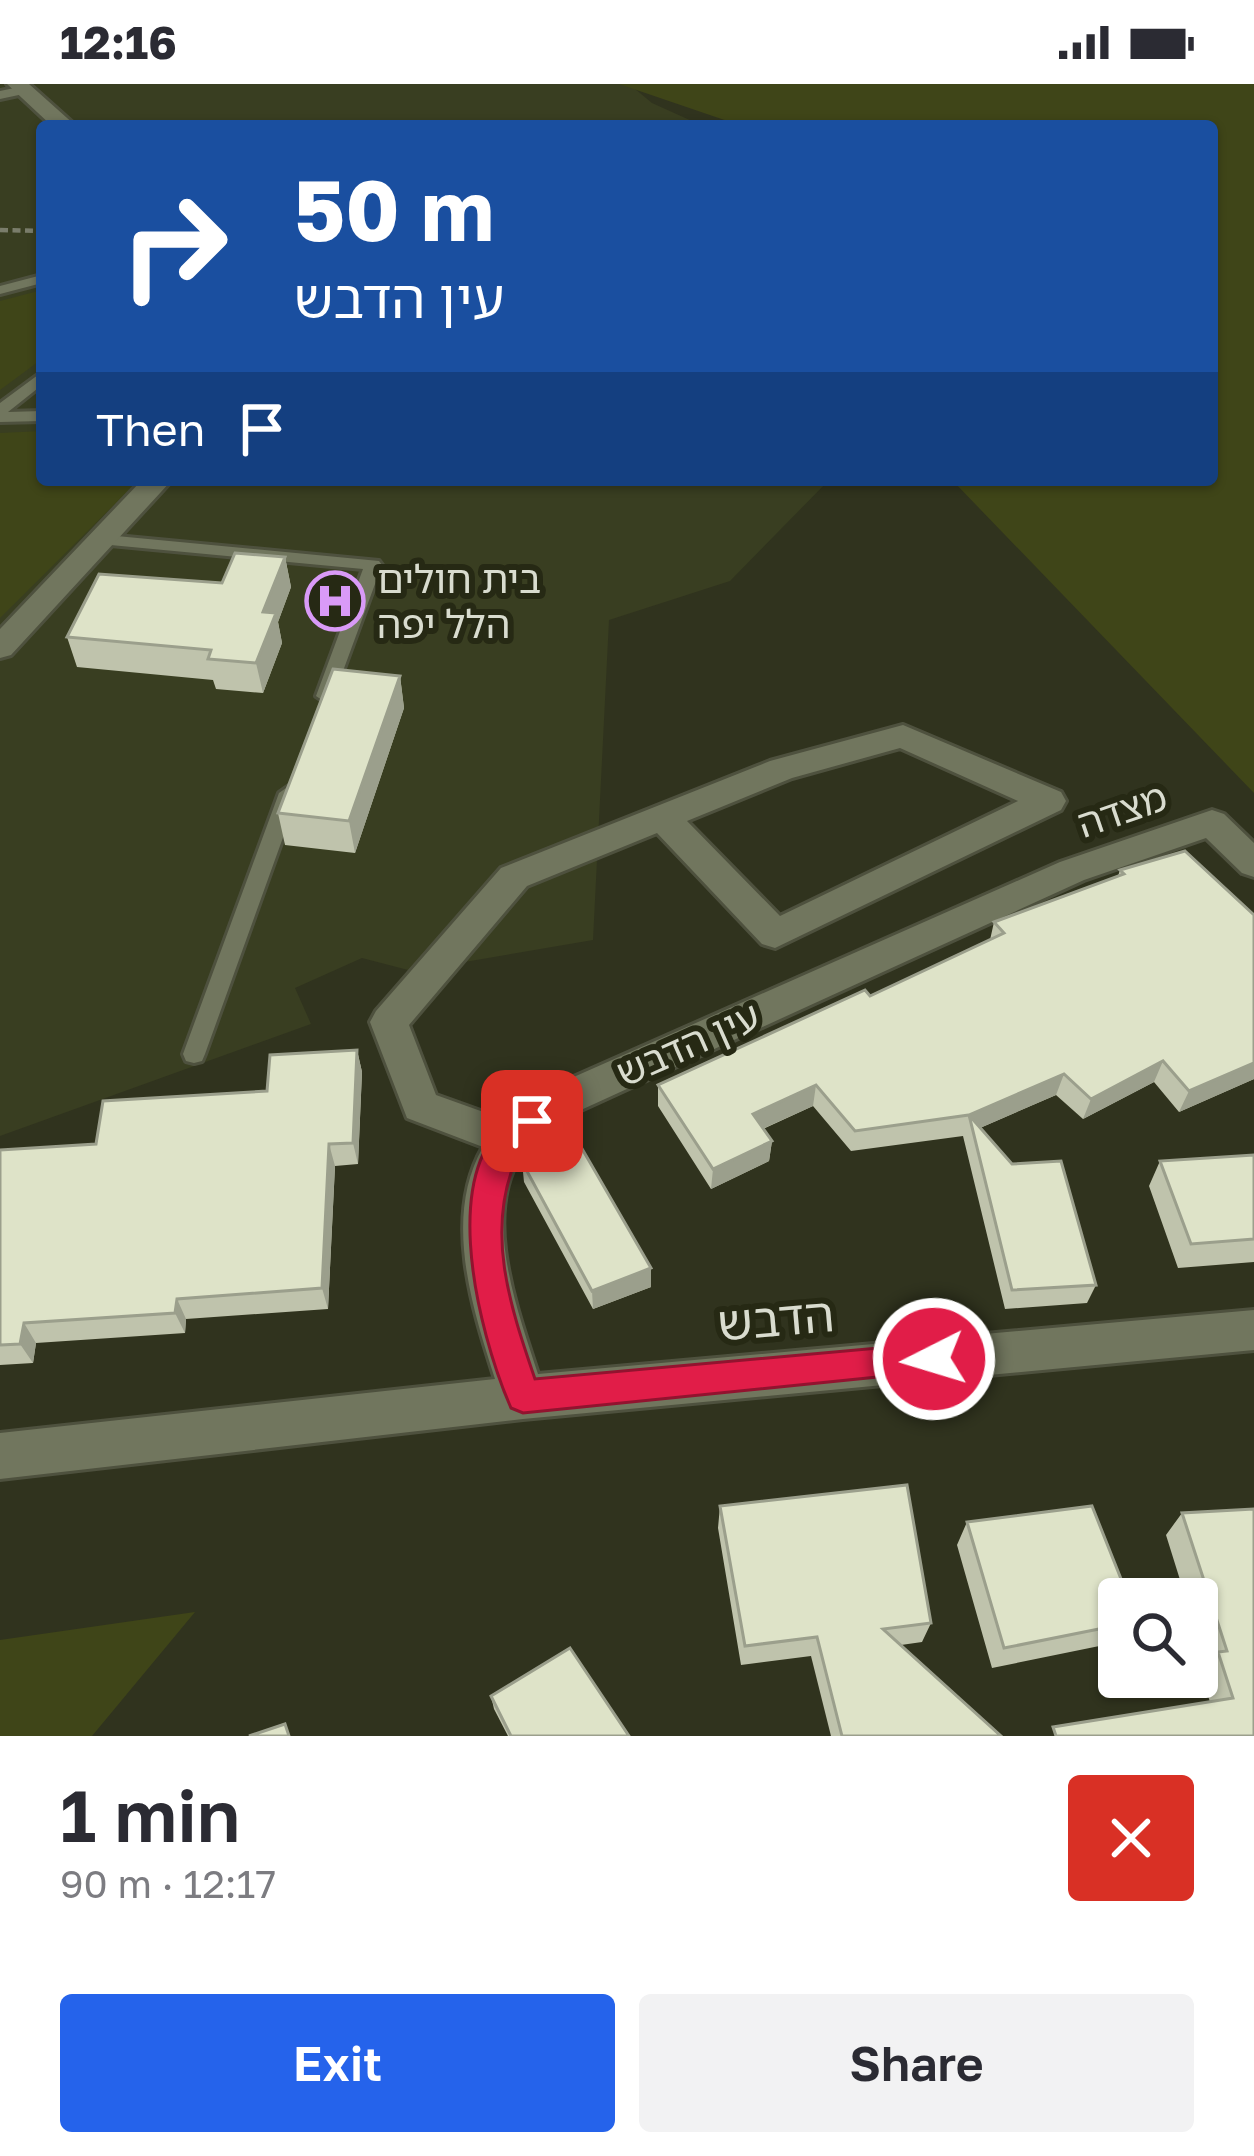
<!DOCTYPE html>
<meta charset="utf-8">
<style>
:root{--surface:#fff;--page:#f2f2f3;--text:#2b2b33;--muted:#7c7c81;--accent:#2563eb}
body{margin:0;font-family:"Golos Text","Noto Sans Hebrew",sans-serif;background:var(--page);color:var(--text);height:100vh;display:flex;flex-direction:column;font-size:45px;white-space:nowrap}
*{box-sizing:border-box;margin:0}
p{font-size:39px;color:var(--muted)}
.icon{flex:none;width:66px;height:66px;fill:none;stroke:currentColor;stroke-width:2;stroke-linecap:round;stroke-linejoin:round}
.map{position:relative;height:1652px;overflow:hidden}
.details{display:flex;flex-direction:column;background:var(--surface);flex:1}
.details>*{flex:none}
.hud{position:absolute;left:36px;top:36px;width:1182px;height:366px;border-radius:12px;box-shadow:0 3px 9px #0004;background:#1a4fa0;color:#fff;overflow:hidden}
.controls{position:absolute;left:1098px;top:1494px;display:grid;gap:24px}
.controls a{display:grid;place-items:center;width:120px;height:120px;border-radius:12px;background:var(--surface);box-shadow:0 3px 9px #0004;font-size:60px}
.pin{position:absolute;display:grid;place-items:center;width:102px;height:102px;color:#fff;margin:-51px;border-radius:24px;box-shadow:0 6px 18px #0006}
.me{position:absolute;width:132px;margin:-66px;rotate:265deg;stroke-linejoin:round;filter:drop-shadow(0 0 9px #0008)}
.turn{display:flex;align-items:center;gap:42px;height:252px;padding:0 60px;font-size:54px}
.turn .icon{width:156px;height:156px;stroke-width:2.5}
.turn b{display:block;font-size:84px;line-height:102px}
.then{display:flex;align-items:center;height:114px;padding:0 60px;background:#0003;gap:24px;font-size:45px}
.round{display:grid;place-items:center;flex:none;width:126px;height:126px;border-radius:12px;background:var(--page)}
.summary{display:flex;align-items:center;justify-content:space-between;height:204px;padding:0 60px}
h1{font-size:72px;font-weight:600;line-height:90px}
.action{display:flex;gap:24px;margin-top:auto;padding:24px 60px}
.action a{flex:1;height:138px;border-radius:12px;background:var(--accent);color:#fff;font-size:48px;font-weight:600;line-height:138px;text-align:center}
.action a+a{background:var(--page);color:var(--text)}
.status{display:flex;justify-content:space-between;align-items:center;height:84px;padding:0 60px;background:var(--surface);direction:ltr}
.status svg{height:33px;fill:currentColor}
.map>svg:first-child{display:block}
.built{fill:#393e21}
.green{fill:#3f4518}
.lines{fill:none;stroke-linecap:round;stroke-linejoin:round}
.lane-casing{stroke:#4e513e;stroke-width:6}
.street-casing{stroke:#4e513e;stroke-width:6}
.path{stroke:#7a7d6b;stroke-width:4.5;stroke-dasharray:8 4.5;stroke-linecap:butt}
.lane{fill:#71765e;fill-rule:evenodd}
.street{fill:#71765e;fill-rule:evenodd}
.wall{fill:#bfc3ac}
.shaded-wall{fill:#9b9f8c}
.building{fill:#dee3c8;stroke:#9b9f8c;stroke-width:3}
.route{fill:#e11d48;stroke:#92132f;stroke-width:3}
.labels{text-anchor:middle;stroke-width:12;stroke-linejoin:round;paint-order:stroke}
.poi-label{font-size:39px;fill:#d9dccf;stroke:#262914;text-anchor:start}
.street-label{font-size:39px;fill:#d9dccf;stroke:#262914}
.near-street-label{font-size:48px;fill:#d9dccf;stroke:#262914}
</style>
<div class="status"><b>12:16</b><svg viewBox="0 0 49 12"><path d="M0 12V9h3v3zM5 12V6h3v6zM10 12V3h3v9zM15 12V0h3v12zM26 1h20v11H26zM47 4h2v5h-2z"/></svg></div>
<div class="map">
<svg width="1254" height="1652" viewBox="0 0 1254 1652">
<rect width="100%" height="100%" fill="#30331e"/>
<path class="built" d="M 0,0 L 629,0 L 652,19 L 703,42 L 42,42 L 42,396 L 829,396 L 730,497 L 609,536 L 593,856 L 412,887 L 362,874 L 295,904 L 311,940 L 0,1052 Z"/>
<path class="green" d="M 619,0 L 1254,0 L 1254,709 L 952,396 L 1212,396 L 1212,42 L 742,42 Z
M 42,206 L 42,275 L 0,306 L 0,217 Z
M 42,347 L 42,396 L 139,396 L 0,534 L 0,349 Z
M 195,1528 L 92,1652 L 0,1652 L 0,1556 Z"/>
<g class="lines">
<g class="lane-casing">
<path id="lane" d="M 24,2 L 28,3 L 28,9 L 0,15 L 0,7 Z
M 42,191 L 42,199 L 0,210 L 0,202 Z
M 42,288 L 42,301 L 8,328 L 42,327 L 42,337 L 0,338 L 0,319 Z
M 106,451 L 379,477 L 382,481 L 332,617 L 325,618 L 316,612 L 363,485 L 100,460 L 97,456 Z
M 289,702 L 299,709 L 205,970 L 202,977 L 194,979 L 186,977 L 183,970 L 279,709 Z"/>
</g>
<g class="street-casing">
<path id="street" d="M 7,0 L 29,0 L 76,42 L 52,42 Z
M 142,396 L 172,396 L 11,571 L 0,574 L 0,545 Z
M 903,641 L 1061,708 L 1066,717 L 1061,726 L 775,864 L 762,860 L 657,749 L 527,802 L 409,941 L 436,1011 L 503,1035 L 542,1007 L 1060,778 L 1212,726 L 1224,730 L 1254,759 L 1254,793 L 1242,789 L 1206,754 L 1084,796 L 570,1031 C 556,1042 537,1051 526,1065 C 478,1124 518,1228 538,1290 L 1254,1226 L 1254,1266 L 523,1335 L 0,1395 L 0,1349 L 495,1295 C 472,1223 443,1133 483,1063 L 407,1034 L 370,938 L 376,927 L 501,784 L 770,677 ZM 900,664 L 1018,717 L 780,832 L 687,737 L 792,694 Z"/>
</g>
<path class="path" d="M 0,146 L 42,147"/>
<use href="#lane" class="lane"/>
<use href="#street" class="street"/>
</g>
<path class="wall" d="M 285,473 L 291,503 L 278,538 L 282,559 L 263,609 L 216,605 L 213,596 L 77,583 L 67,553 L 222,499 Z
M 400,592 L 404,624 L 355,769 L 285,761 L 278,729 Z
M 1120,786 L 1254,995 L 1179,1028 L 1154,998 L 1083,1035 L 1056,1011 L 980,1044 L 1096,1201 L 1087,1219 L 1005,1225 L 963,1052 L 851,1067 L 813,1022 L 763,1045 L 772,1057 L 769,1077 L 711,1105 L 658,1022 L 658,1001 L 870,912 L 990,856 L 994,838 L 1118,792 Z
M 357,966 L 362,988 L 358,1080 L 335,1082 L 328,1225 L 186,1235 L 185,1249 L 36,1259 L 33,1279 L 0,1281 L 0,1066 L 96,1060 L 267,1007 Z
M 1254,1071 L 1254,1178 L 1178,1184 L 1149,1102 L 1160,1077 Z
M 522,1078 L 651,1203 L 593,1225 L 524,1098 Z
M 720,1422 L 931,1539 L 922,1558 L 901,1561 L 1001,1652 L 831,1652 L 811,1572 L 741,1581 L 718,1444 Z
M 1182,1429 L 1254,1652 L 1210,1618 L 1200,1587 L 1207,1580 L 1197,1548 L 1197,1515 L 1186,1515 L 1166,1451 Z
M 967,1438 L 1119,1515 L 1119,1558 L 992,1584 L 957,1461 Z
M 491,1612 L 629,1652 L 508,1652 L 494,1625 Z"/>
<path class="shaded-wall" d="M 285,473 L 291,503 L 278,538 L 282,559 L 263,609 L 256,579 L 263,528 Z
M 400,592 L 404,624 L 355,769 L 349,737 Z
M 357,966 L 362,988 L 358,1080 L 353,1059 Z
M 1163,977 L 1154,998 L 1083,1035 L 1091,1015 Z
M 1254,979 L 1254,995 L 1179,1028 L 1189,1007 Z
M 1064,990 L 1056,1011 L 973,1047 L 969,1031 Z
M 816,1001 L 813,1022 L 751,1050 L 753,1030 Z
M 772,1057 L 769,1077 L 711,1105 L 713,1085 Z
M 329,1060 L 335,1082 L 328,1225 L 322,1204 Z
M 651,1184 L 651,1203 L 593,1225 L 592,1207 Z
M 177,1215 L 186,1235 L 185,1249 L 175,1229 Z
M 24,1239 L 36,1259 L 33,1279 L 20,1260 Z"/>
<path class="building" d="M 235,469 L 285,473 L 263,528 L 276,529 L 256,579 L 208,575 L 211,566 L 67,553 L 99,490 L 222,499 Z
M 333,585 L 400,592 L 349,737 L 278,729 Z
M 1185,767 L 1254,831 L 1254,979 L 1189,1007 L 1163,977 L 1091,1015 L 1064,990 L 969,1031 L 1012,1080 L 1061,1077 L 1096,1201 L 1012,1206 L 969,1031 L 855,1047 L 816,1001 L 753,1030 L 772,1057 L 713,1085 L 658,1001 L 865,906 L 870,912 L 1004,849 L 994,838 L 1124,790 L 1120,786 Z
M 357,966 L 353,1059 L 329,1060 L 322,1204 L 177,1215 L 175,1229 L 24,1239 L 20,1260 L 0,1261 L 0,1066 L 96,1060 L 103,1017 L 267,1007 L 270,971 Z
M 577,1056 L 651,1184 L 592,1207 L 522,1078 Z
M 1254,1071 L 1254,1155 L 1191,1160 L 1160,1077 Z
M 907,1401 L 931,1539 L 883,1545 L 1001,1652 L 842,1652 L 817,1553 L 745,1562 L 720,1422 Z
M 1092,1422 L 1129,1515 L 1119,1515 L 1119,1541 L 1004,1564 L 967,1438 Z
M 1254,1425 L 1254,1652 L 1056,1652 L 1053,1643 L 1233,1614 L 1218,1568 L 1227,1567 L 1182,1429 Z
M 570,1564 L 629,1652 L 511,1652 L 491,1612 Z
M 285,1640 L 289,1652 L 249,1652 Z"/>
<path class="route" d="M 532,1025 L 548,1037 C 540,1052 524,1057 518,1071 C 484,1145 510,1222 535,1295 L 934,1259 L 946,1264 L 951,1275 L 946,1286 L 523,1329 L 511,1324 C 479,1251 428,1061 532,1025 Z"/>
<defs>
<g id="hospital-ring" transform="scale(3)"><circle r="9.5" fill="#262914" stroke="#d99af7" stroke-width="1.5"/><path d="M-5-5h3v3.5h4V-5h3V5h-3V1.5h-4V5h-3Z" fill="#d99af7"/></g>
</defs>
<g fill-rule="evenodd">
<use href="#hospital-ring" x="335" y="517"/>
</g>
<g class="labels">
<g class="poi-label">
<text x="377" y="509">בית חולים<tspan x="377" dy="45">הלל יפה</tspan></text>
</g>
<g class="street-label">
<text transform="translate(1122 726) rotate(-19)" y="14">מצדה</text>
<text transform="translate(688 960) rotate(-24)" y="14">עין הדבש</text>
</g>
<g class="near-street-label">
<text transform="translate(776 1235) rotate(-5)" y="17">הדבש</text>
</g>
</g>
</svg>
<div class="controls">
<a><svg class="icon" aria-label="search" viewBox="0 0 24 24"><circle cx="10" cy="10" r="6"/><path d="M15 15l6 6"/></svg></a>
</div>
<div class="pin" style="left:532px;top:1037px;background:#d93025"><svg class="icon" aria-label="arrive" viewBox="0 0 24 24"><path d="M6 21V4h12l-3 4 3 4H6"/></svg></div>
<svg class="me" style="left:934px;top:1275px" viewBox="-20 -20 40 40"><circle r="17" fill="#e11d48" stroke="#fff" stroke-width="3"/><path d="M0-11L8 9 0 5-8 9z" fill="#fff"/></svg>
<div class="hud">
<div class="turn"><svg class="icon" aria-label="right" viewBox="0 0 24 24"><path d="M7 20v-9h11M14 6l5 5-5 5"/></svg><div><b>50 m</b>עין הדבש</div></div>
<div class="then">Then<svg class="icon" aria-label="arrive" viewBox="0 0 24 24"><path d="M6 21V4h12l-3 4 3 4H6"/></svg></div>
</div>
</div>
<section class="details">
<div class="summary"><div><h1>1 min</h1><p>90 m · 12:17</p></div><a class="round" style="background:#d93025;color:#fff"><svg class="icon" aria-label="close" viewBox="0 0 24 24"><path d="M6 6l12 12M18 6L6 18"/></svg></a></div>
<div class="action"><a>Exit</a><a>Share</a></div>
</section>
